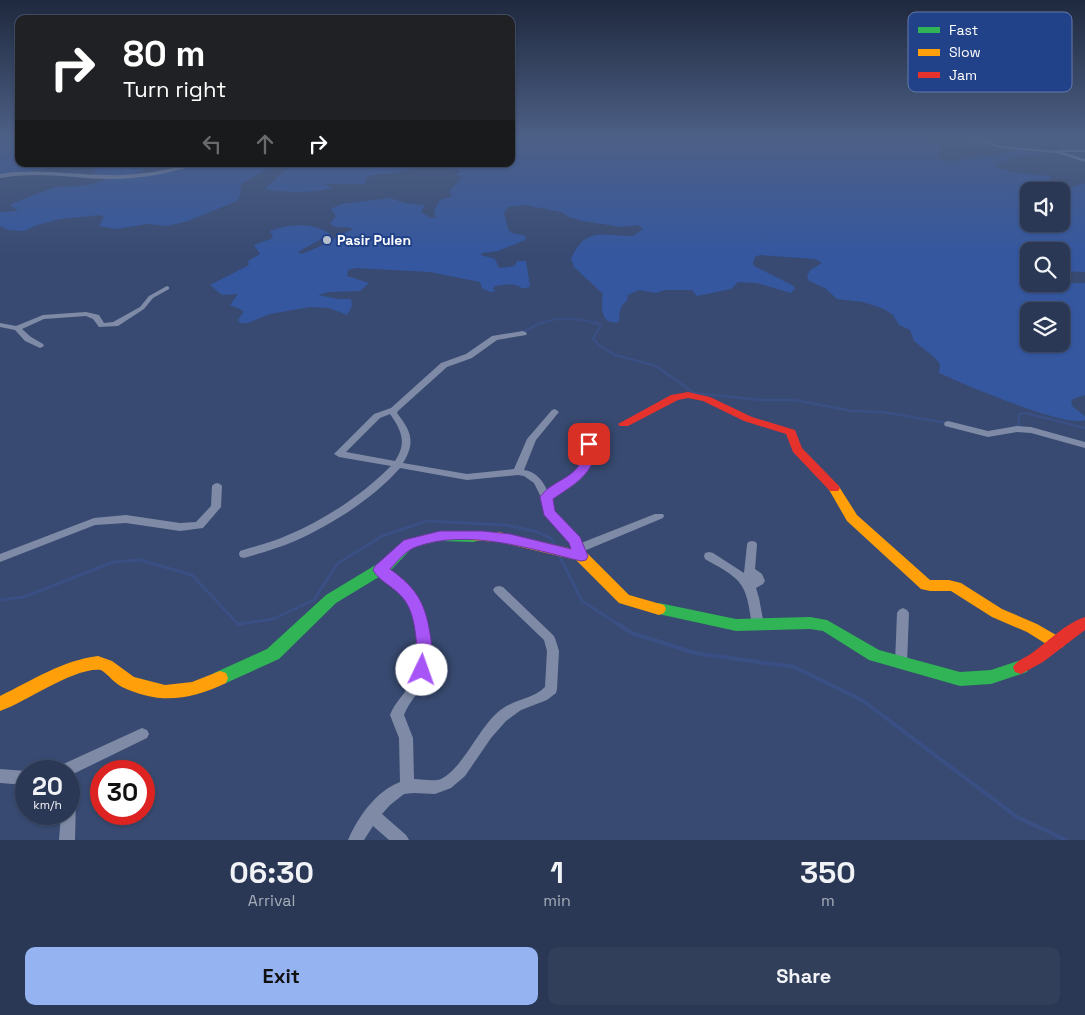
<!DOCTYPE html>
<style>
:root{--surface:#2a3855;--page:#323f5b;--text:#f1f3f6;--muted:#a5acb9;--line:#46526c;--accent:#95b2f1}
body{margin:0;font-family:"Space Grotesk",sans-serif;background:var(--page);color:var(--text);height:100vh;display:flex;flex-direction:column;font-size:19px;white-space:nowrap}
*{box-sizing:border-box;margin:0}
p{font-size:16px;color:var(--muted)}
.icon{flex:none;width:28px;height:28px;fill:none;stroke:currentColor;stroke-width:2;stroke-linecap:round;stroke-linejoin:round}
.map{position:relative;height:840px;overflow:hidden}
.sheet{display:flex;flex-direction:column;background:var(--surface);flex:1}
.sheet>*{flex:none}
.guide{position:absolute;left:15px;top:15px;width:500px;height:152px;border-radius:10px;box-shadow:0 1px 4px #0004,0 0 0 1px var(--line);background:#202124;color:#fff;overflow:hidden}
.controls{position:absolute;left:1020px;top:182px;display:grid;gap:10px}
.controls a{display:grid;place-items:center;width:50px;height:50px;border-radius:10px;background:var(--surface);box-shadow:0 1px 4px #0004,0 0 0 1px var(--line);font-size:25px}
.speed{position:absolute;left:15px;top:760px;display:flex;gap:10px;font-size:25px;font-weight:700;text-align:center}
.speed>*{display:grid;place-content:center;width:65px;height:65px;border-radius:50%;background:var(--surface);box-shadow:0 1px 4px #0004,0 0 0 1px var(--line);line-height:1}
.speed small{font-size:12px;font-weight:400}
.speed .limit{border:8px solid #d22;background:#fff;color:#111}
.pin{position:absolute;display:grid;place-items:center;width:42px;height:42px;color:#fff;margin:-21px;border-radius:10px;box-shadow:0 2px 8px #0006}
.me{position:absolute;width:55px;margin:-28px;rotate:3deg;stroke-linejoin:round;filter:drop-shadow(0 0 4px #0008)}
.turn{display:flex;align-items:center;gap:18px;height:105px;padding:0 25px;font-size:22px}
.turn .icon{width:65px;height:65px;stroke-width:2.5}
.turn b{display:block;font-size:35px;line-height:42px}
.lanes{display:flex;align-items:center;height:48px;padding:0 25px;background:#0003;justify-content:center;gap:25px;direction:ltr}
.lanes .off{opacity:.35}
.eta{display:flex;justify-content:space-evenly;align-items:center;height:85px;text-align:center}
.eta b{font-size:30px;font-weight:800;line-height:35px}
.cta{display:flex;gap:10px;margin-top:auto;padding:10px 25px}
.cta a{flex:1;height:58px;border-radius:10px;background:var(--accent);color:#111;font-size:20px;font-weight:800;line-height:58px;text-align:center}
.cta a+a{background:var(--page);color:var(--text)}
.map>svg:first-child{display:block}
.green{fill:#35579f;fill-rule:evenodd}
.lines{fill:none;stroke-linecap:round;stroke-linejoin:round}
.stream-far3{stroke:#3a5084;stroke-width:2}
.stream-far2{stroke:#3a5084;stroke-width:2.5}
.stream-far1{stroke:#3a5084;stroke-width:3}
.stream{stroke:#3a5084;stroke-width:4}
.street{fill:#7f8ba6;fill-rule:evenodd}
.fast{fill:#30b455;fill-rule:evenodd}
.slow{fill:#ff9f0a;fill-rule:evenodd}
.jam{fill:#e5322d;fill-rule:evenodd}
.route{fill:#a855f7;stroke:#6d37a1}
.poi-dot{fill:#b9c0cd;stroke:#214188;stroke-width:2}
.labels{text-anchor:middle;stroke-width:4;stroke-linejoin:round;paint-order:stroke}
.far-poi-label{font-size:14px;font-weight:bold;fill:#fff;stroke:#214188;text-anchor:start}
.key{fill:#214188;stroke:#647aac;stroke-width:1}
.key-label{font-size:14px;fill:#fff}
</style>
<div class="map">
<svg width="1085" height="840" viewBox="0 0 1085 840">
<rect width="100%" height="100%" fill="#384a71"/>
<path class="green" d="M 0,138 L 19,138 L 19,164 L 61,164 L 40,170 L 0,174 Z
M 511,138 L 935,138 L 934,141 L 941,145 L 941,150 L 937,156 L 940,159 L 953,161 L 979,156 L 997,156 L 1015,150 L 1041,153 L 1010,158 L 994,166 L 1012,172 L 1049,176 L 1051,179 L 1042,184 L 1070,188 L 1085,183 L 1085,272 L 1061,271 L 1061,251 L 1029,251 L 1029,284 L 1085,283 L 1085,395 L 1073,399 L 1071,402 L 1073,407 L 1085,416 L 1085,420 C 1064,428 964,384 939,373 L 940,364 L 934,357 L 914,341 L 910,330 L 899,325 L 893,315 L 884,309 L 863,302 L 837,299 L 825,288 L 809,281 L 807,277 L 810,270 L 822,263 L 815,259 L 760,255 L 755,257 L 753,263 L 754,266 L 792,285 L 795,288 L 791,293 L 757,283 L 738,282 L 731,289 L 697,296 L 692,290 L 665,290 L 656,293 L 639,290 L 628,295 L 627,301 C 619,305 620,313 619,322 C 600,326 601,306 603,294 L 574,267 L 571,259 C 586,224 606,237 633,236 L 643,229 L 638,225 L 622,227 L 582,221 L 569,217 L 561,212 L 525,205 L 508,207 L 504,213 L 508,229 L 512,233 L 526,236 L 525,240 L 498,251 L 482,253 L 481,255 L 495,259 L 499,268 L 515,266 L 517,261 L 526,261 L 530,286 L 527,288 C 522,289 521,287 516,285 C 510,283 501,285 495,286 L 493,289 L 496,291 L 490,292 L 482,288 L 480,282 L 430,272 L 356,268 L 348,270 L 347,276 L 369,283 L 360,291 L 329,292 L 318,295 L 339,299 L 351,299 L 352,306 L 347,315 L 329,308 L 310,307 L 270,314 L 248,323 L 240,323 L 238,320 L 244,311 L 230,305 L 238,294 L 222,295 L 210,285 L 249,265 L 248,261 L 260,254 L 254,245 L 273,238 L 270,231 C 289,224 313,222 330,234 L 298,252 L 301,254 C 321,247 334,238 353,229 C 346,225 337,230 330,224 L 336,216 L 331,209 L 341,204 L 390,198 L 405,203 L 425,205 L 421,212 L 431,218 L 436,217 L 434,211 L 440,200 L 451,197 L 450,190 L 462,178 L 457,175 L 461,171 L 439,164 L 511,164 ZM 1029,191 L 1061,191 L 1061,224 L 1029,224 ZM 1029,311 L 1061,311 L 1061,344 L 1029,344 Z
M 105,164 L 142,164 L 128,168 L 146,169 L 124,177 L 172,170 L 200,164 L 427,164 L 389,174 L 376,174 L 366,178 L 365,184 L 322,184 L 333,187 C 323,193 278,193 265,189 L 288,167 C 275,162 253,177 241,184 L 240,197 L 237,201 L 188,221 L 167,226 L 147,224 L 116,229 L 99,226 L 104,217 L 100,215 L 60,219 L 37,225 L 24,231 L 8,230 L 0,226 L 0,212 L 18,211 L 10,205 C 21,200 47,189 58,187 C 80,185 87,188 108,178 L 110,176 L 93,174 L 97,171 L 92,170 Z"/>
<g class="lines">
<path class="stream-far3" d="M 540,324 C 556,316 581,318 597,324"/>
<path class="stream-far2" d="M 594,322 L 601,325 L 593,339 L 600,346 L 615,355 L 656,366 L 694,393 L 761,400 L 795,400 L 852,411 L 882,412 L 947,423
M 523,332 L 542,322
M 1015,427 L 1019,425 L 1019,414 L 1026,413 L 1085,428"/>
<path class="stream-far1" d="M 559,555 L 582,601 L 619,625
M 0,600 L 24,597 L 113,562 L 140,560 L 192,575 L 238,624 L 273,619 L 314,600 L 337,564 L 382,536 L 427,521 L 505,525 L 538,532 L 552,539 L 555,548"/>
<path class="stream" d="M 238,624 L 240,624
M 618,624 L 632,633 L 695,653 L 794,667 L 862,700 L 1017,817 L 1066,840"/>
<path class="street" d="M 966,138 L 972,138 L 1001,146 L 1058,151 L 1060,150 L 1085,150 L 1085,152 L 1063,152 L 1085,159 L 1085,162 L 1056,153 L 1001,148 Z
M 189,164 L 195,164 C 187,169 176,170 166,173 C 147,177 128,179 108,179 C 72,178 36,171 0,178 L 0,174 C 36,168 72,175 108,175 C 135,176 163,171 189,164 Z
M 167,286 L 169,287 L 169,289 L 153,298 L 144,309 L 118,326 L 99,327 L 93,319 L 86,316 L 44,319 L 22,329 L 31,337 L 43,344 L 44,346 L 40,348 L 25,341 L 15,330 L 0,327 L 0,323 L 16,326 L 43,315 L 86,312 L 99,315 L 104,323 L 113,322 L 140,307 L 149,296 Z
M 523,331 L 527,333 L 526,335 L 497,340 L 472,358 L 447,367 L 398,411 L 397,413 C 411,431 416,442 403,463 L 467,474 L 514,469 L 527,439 L 552,410 L 555,409 L 559,412 L 536,440 L 524,470 C 537,472 543,481 548,492 C 565,483 582,474 585,454 C 587,443 586,437 593,428 L 599,428 L 600,430 C 594,439 596,446 594,456 C 589,478 570,489 551,498 L 554,511 L 579,538 L 581,543 L 655,514 L 663,514 L 664,516 L 663,518 L 584,551 L 586,556 L 585,559 L 581,560 L 577,559 L 570,543 L 544,512 L 541,497 L 534,483 L 524,476 L 518,475 L 467,480 L 400,468 C 374,498 331,525 295,541 C 279,548 261,553 244,558 L 240,557 L 239,554 L 240,551 C 256,546 273,542 288,535 C 326,519 362,495 391,466 L 339,457 L 334,454 L 374,414 L 391,408 L 441,363 L 466,354 L 492,336 ZM 390,414 C 402,431 407,443 395,461 L 346,452 L 380,418 Z
M 948,421 L 988,431 L 1017,426 L 1031,427 L 1085,442 L 1085,448 L 1031,433 L 1017,432 L 988,437 L 945,426 L 944,424 L 945,422 Z
M 217,483 L 220,484 L 222,486 L 221,507 L 203,528 L 180,531 L 126,523 L 95,525 L 0,562 L 0,554 L 94,518 L 126,515 L 180,523 L 196,522 L 211,506 L 212,486 L 214,484 Z
M 752,541 L 756,542 L 757,545 L 755,569 L 762,574 L 765,581 L 763,584 L 756,588 L 759,598 L 764,625 L 762,628 L 758,630 L 754,628 L 752,625 C 746,581 742,580 705,559 L 704,556 L 705,553 L 709,552 L 713,553 L 744,573 L 747,545 L 748,542 Z
M 380,566 C 387,568 394,574 400,578 C 429,602 437,643 425,678 C 421,692 409,701 404,715 L 413,738 L 414,779 C 422,779 433,782 441,779 C 463,768 478,729 498,712 C 512,699 532,700 545,687 L 547,651 L 544,640 L 495,593 L 493,590 L 495,587 L 499,586 L 503,587 L 553,635 L 555,638 L 559,651 L 557,689 L 556,693 L 547,700 L 521,710 L 506,721 L 491,738 L 465,776 L 451,788 L 435,794 L 414,793 L 404,794 L 390,805 L 382,814 L 406,835 L 409,840 L 389,840 L 373,826 L 364,840 L 348,840 C 358,817 376,791 400,782 L 399,738 L 390,715 C 395,702 405,694 411,683 C 421,662 421,620 408,601 C 400,589 387,581 376,573 L 374,570 L 376,567 Z
M 903,608 L 907,610 L 909,613 L 907,663 L 905,667 L 901,668 L 897,667 L 895,663 L 897,613 L 899,610 Z
M 142,728 L 147,730 L 149,734 L 147,738 L 69,776 L 69,771 L 57,771 L 59,766 Z
M 0,769 L 26,771 L 26,785 L 0,783 Z
M 69,791 L 74,793 L 76,798 L 75,840 L 59,840 L 61,814 L 69,814 Z"/>
<path class="fast" d="M 440,531 L 474,532 L 479,534 L 481,537 L 479,540 L 474,542 L 440,541 L 413,547 L 392,569 L 336,603 L 279,659 L 226,683 L 220,685 L 214,683 L 212,678 L 214,673 L 267,649 L 326,595 L 382,561 L 404,540 Z
M 659,603 L 736,619 L 810,617 L 827,620 L 879,650 L 960,672 L 991,670 L 1021,660 L 1027,662 L 1029,667 L 1027,672 L 991,684 L 960,686 L 869,660 L 823,631 L 810,629 L 736,631 L 654,613 L 652,609 L 654,605 Z"/>
<path class="slow" d="M 834,484 L 838,485 L 857,515 L 930,580 L 949,580 L 961,583 L 1002,609 L 1037,624 L 1063,639 L 1065,643 L 1063,647 L 1057,649 L 1051,647 L 1027,632 L 992,617 L 951,591 L 930,591 L 921,589 L 847,521 L 828,488 L 830,485 Z
M 474,532 L 499,532 L 586,552 L 629,595 L 664,605 L 666,609 L 664,613 L 659,615 L 619,603 L 576,560 L 499,542 L 469,540 L 467,537 L 469,534 Z
M 98,656 L 112,661 L 134,677 L 165,685 L 192,682 L 220,671 L 226,673 L 228,678 L 226,683 C 190,700 160,705 122,687 C 114,683 109,675 101,670 C 74,667 27,702 0,711 L 0,696 C 31,681 63,660 98,656 Z"/>
<path class="jam" d="M 688,392 L 710,397 L 752,417 L 795,430 L 802,448 L 838,485 L 840,488 L 838,491 L 830,491 L 793,452 L 786,434 L 744,421 L 703,401 L 688,398 L 678,400 L 628,426 L 620,426 L 618,424 L 671,395 Z
M 1085,617 L 1085,630 L 1043,662 L 1021,674 L 1015,672 L 1013,667 C 1017,660 1025,658 1032,653 C 1049,641 1064,624 1085,617 Z"/>
</g>
<linearGradient id="sky" x2="0" y2="1"><stop stop-color="#1f293e"/><stop offset="0.54" stop-color="#4d6086"/><stop offset="1" stop-color="#4d6086" stop-opacity="0"/></linearGradient>
<rect width="1085" height="255" fill="url(#sky)"/>
<path class="route" d="M 589,440 L 595,444 C 598,472 573,485 553,499 L 555,511 L 580,537 L 588,556 L 586,560 L 581,561 C 531,549 467,528 416,547 C 406,550 397,562 390,569 C 419,590 426,605 431,640 C 432,652 433,663 428,675 L 422,677 L 416,675 C 413,668 416,663 417,656 C 417,643 415,624 411,613 C 403,588 382,586 373,570 L 375,566 L 404,540 L 440,531 L 482,531 L 510,534 L 571,549 L 569,543 L 544,515 L 540,497 C 555,476 586,479 583,444 Z"/>
<circle class="poi-dot" cx="327" cy="240" r="5"/>
<g class="labels">
<g class="far-poi-label">
<text x="337" y="245">Pasir Pulen</text>
</g>
</g>
<rect x="908" y="12" width="164" height="80" rx="8" class="key"/>
<rect x="918" y="27" width="22" height="6" fill="#30b455"/>
<rect x="918" y="49" width="22" height="7" fill="#ff9f0a"/>
<rect x="918" y="72" width="22" height="6" fill="#e5322d"/>
<g class="key-label">
<text x="949" y="35">Fast</text>
<text x="949" y="57">Slow</text>
<text x="949" y="80">Jam</text>
</g>
</svg>
<div class="controls">
<a><svg class="icon" aria-label="sound" viewBox="0 0 24 24"><path d="M4 9h4l5-4v14l-5-4H4zM17 9q2 3 0 6"/></svg></a>
<a><svg class="icon" aria-label="search" viewBox="0 0 24 24"><circle cx="10" cy="10" r="6"/><path d="M15 15l6 6"/></svg></a>
<a><svg class="icon" aria-label="layers" viewBox="0 0 24 24"><path d="M12 4l9 5-9 5-9-5zM3 14l9 5 9-5"/></svg></a>
</div>
<div class="speed"><div>20<small>km/h</small></div><div class="limit">30</div></div>
<div class="pin" style="left:589px;top:444px;background:#d93025"><svg class="icon" aria-label="arrive" viewBox="0 0 24 24"><path d="M6 21V4h12l-3 4 3 4H6"/></svg></div>
<svg class="me" style="left:422px;top:670px" viewBox="-20 -20 40 40"><circle r="19" fill="#fff"/><path d="M0-13L10 11 0 6-10 11z" fill="#a855f7"/></svg>
<div class="guide">
<div class="turn"><svg class="icon" aria-label="right" viewBox="0 0 24 24"><path d="M7 20v-9h11M14 6l5 5-5 5"/></svg><div><b>80 m</b>Turn right</div></div>
<div class="lanes"><svg class="icon off" aria-label="left" viewBox="0 0 24 24"><path d="M17 20v-9H6M10 6l-5 5 5 5"/></svg><svg class="icon off" aria-label="ahead" viewBox="0 0 24 24"><path d="M12 20V5M6 11l6-6 6 6"/></svg><svg class="icon" aria-label="right" viewBox="0 0 24 24"><path d="M7 20v-9h11M14 6l5 5-5 5"/></svg></div>
</div>
</div>
<section class="sheet">
<div class="eta">
<div><b>06:30</b><p>Arrival</p></div>
<div><b>1</b><p>min</p></div>
<div><b>350</b><p>m</p></div>
</div>
<div class="cta"><a>Exit</a><a>Share</a></div>
</section>
